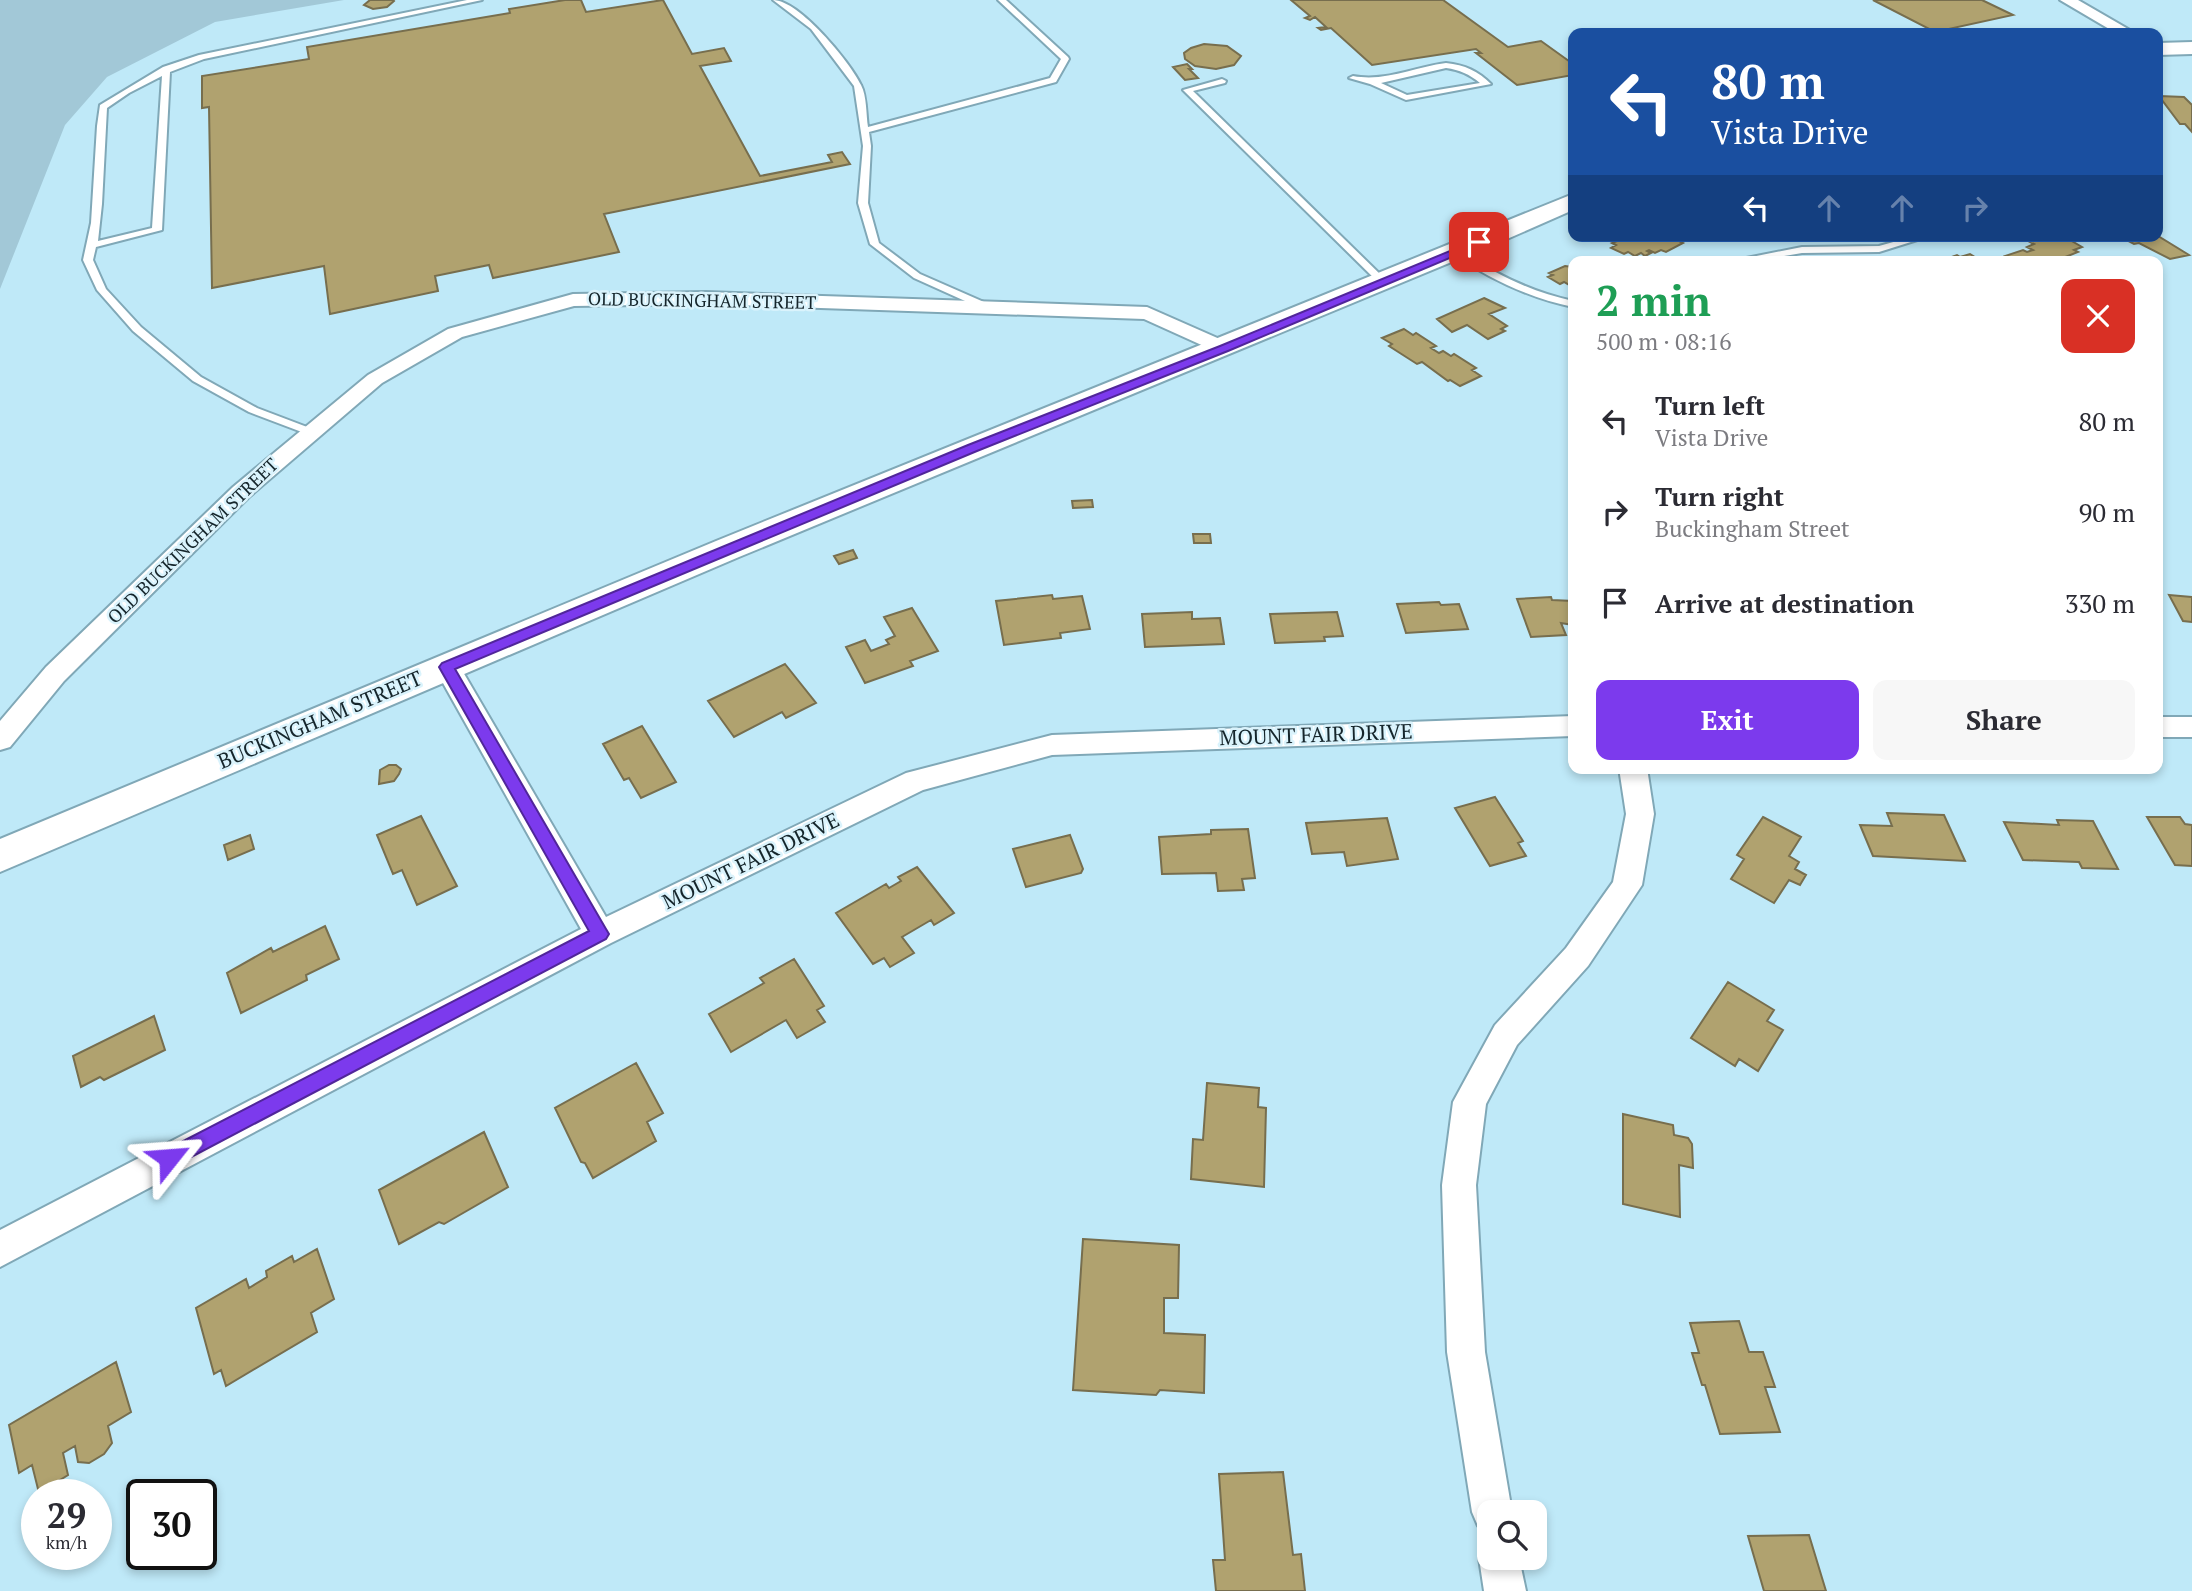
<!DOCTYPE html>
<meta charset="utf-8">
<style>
:root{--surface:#fff;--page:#f7f7f7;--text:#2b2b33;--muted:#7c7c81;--accent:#7c3aed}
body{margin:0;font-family:"PT Serif",serif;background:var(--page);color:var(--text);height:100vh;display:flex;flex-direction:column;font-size:26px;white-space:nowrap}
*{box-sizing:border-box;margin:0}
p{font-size:23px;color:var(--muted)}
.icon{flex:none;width:38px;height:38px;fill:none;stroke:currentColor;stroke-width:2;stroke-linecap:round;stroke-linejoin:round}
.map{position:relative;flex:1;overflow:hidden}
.drawer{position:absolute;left:1568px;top:256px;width:595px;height:518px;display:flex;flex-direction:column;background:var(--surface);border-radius:14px;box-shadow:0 4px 10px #0003}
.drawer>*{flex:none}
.hud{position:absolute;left:1568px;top:28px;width:595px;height:214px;border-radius:14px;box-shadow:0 4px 10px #0003;background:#1a4fa0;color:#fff;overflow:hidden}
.tools{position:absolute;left:1477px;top:1500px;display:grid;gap:14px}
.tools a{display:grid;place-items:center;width:70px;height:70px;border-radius:14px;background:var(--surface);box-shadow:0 4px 10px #0003;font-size:35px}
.speed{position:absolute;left:21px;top:1479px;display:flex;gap:14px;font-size:35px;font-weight:700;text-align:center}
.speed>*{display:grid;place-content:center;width:91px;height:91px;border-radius:50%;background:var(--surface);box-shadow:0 4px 10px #0003;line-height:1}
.speed small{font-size:18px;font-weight:400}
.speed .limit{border:4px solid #111;border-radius:10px;background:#fff;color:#111}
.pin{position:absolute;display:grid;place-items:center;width:60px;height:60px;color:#fff;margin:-30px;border-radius:14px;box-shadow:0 4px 10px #0006}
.me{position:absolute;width:77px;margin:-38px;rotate:62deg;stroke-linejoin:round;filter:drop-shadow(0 0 5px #0008)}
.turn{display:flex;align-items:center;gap:24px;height:147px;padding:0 28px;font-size:32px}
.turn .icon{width:91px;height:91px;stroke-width:2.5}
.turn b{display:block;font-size:49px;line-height:60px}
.lanes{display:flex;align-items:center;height:66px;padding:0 28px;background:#0003;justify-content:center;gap:35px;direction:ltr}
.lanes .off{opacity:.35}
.round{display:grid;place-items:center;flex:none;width:74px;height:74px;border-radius:14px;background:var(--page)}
.headline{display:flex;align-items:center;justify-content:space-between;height:119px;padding:0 28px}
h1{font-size:42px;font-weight:800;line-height:52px;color:#1e9e55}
.primary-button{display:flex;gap:14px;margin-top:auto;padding:14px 28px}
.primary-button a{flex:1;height:80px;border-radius:14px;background:var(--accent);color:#fff;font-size:28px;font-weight:800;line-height:80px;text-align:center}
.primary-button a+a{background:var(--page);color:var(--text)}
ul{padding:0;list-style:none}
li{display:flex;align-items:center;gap:21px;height:91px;padding:0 28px}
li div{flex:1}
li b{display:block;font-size:26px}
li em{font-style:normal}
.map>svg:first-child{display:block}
.green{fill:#a2c8d7}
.building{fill:#b0a26f;stroke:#776e4e;stroke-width:2}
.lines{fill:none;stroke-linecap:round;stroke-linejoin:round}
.service-casing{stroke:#80a8b7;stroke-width:4}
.minor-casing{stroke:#80a8b7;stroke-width:4}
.secondary-casing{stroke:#80a8b7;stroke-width:4}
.service{fill:#fff;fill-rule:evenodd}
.minor{fill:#fff;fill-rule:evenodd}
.secondary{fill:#fff;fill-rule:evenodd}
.route{fill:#7c3aed;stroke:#51269a;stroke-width:2}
.labels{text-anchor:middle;stroke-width:5;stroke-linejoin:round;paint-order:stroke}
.far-street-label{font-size:18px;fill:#15252b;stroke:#daf3fc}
.street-label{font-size:21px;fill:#15252b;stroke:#daf3fc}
</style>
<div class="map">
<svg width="2192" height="1591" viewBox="0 0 2192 1591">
<rect width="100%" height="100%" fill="#bfe9f8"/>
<path class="green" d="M 0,0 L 344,0 L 215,22 L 107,77 L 65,125 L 0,289 Z"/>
<path class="building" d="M 370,0 L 393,0 L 394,1 L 387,7 L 373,9 L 364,5 Z
M 565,0 L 581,0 L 586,12 L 663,0 L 692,54 L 724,48 L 731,61 L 700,66 L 760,176 L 832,162 L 828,155 L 842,152 L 850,164 L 604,214 L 619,252 L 493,278 L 489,265 L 435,276 L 438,291 L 330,314 L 324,266 L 212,288 L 209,107 L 202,108 L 202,76 L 309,59 L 307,47 L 510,13 L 509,9 Z
M 1291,0 L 1443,0 L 1508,47 L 1541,41 L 1573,64 L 1573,75 L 1517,85 L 1476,53 L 1481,53 L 1476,49 L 1372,65 L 1331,28 L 1321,30 L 1318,28 L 1326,27 L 1315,17 L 1310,20 L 1305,18 L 1310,16 Z
M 1873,0 L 1982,0 L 2013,15 L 1935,32 Z
M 1204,44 L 1227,46 L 1241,56 L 1234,65 L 1216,69 L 1195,66 L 1185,59 L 1184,53 L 1191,48 Z
M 1187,64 L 1192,69 L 1189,69 L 1198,78 L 1185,80 L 1173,67 Z
M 2159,96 L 2184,97 L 2192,105 L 2192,132 L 2185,124 L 2180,124 Z
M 1641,236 L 1686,236 L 1677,240 L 1683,243 L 1666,252 L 1661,250 L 1655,253 L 1649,250 L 1647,251 L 1651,253 L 1645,256 L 1641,253 L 1635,256 L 1628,252 L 1624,254 L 1611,248 L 1616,245 L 1612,243 L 1627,237 L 1634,240 Z
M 2047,236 L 2063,236 L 2082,247 L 2074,250 L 2078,252 L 2055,261 L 2003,261 L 2009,259 L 2005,256 L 2023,250 L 2027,252 L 2033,250 L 2027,247 L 2034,244 L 2030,242 Z
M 2119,236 L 2158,236 L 2189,255 L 2170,259 L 2139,243 L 2134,244 Z
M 1970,254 L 1981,261 L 1941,261 L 1957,255 L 1960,257 Z
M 1565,266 L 1573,267 L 1571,286 L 1564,282 L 1560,284 L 1548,277 L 1553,275 L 1549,273 Z
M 1484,298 L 1505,308 L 1489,314 L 1507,326 L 1501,329 L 1505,331 L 1488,339 L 1467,325 L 1452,332 L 1437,319 Z
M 1404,329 L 1413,335 L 1416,333 L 1436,346 L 1431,348 L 1439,353 L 1443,351 L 1451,356 L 1454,354 L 1476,368 L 1472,370 L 1481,376 L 1460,386 L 1450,380 L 1448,381 L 1422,362 L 1417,364 L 1389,346 L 1392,344 L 1382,338 Z
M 1092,500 L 1093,507 L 1073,508 L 1072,501 Z
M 1193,534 L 1210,534 L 1211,543 L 1194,543 Z
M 853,550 L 857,558 L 839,564 L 834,556 Z
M 1052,595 L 1053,599 L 1082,596 L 1090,629 L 1060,633 L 1061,638 L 1004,645 L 996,601 Z
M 2169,595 L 2192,597 L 2192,622 L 2183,621 Z
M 1551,597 L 1552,600 L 1573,601 L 1573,625 L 1561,623 L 1566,635 L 1531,637 L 1517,599 Z
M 1439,602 L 1441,605 L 1459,604 L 1468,629 L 1406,633 L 1397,604 Z
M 912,608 L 938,651 L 910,661 L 913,666 L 865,683 L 846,647 L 865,640 L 871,651 L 889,644 L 886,640 L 895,636 L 884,617 Z
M 1192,612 L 1192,619 L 1220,618 L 1224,644 L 1145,647 L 1142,614 Z
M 1337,612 L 1343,636 L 1324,637 L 1325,641 L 1275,643 L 1270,614 Z
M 785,664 L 816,703 L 786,718 L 782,712 L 734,737 L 708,701 Z
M 642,726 L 676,782 L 641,798 L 629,778 L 624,780 L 603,744 Z
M 389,765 L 396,765 L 401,769 L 399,774 L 394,781 L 379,784 L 380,770 Z
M 1495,797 L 1523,841 L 1518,843 L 1526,856 L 1490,866 L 1455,808 Z
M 1887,813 L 1944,815 L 1965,861 L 1873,856 L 1860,825 L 1892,826 Z
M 421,816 L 457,886 L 417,905 L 402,870 L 393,874 L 377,835 Z
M 1763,817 L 1801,837 L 1789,856 L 1799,862 L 1795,869 L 1806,875 L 1800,885 L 1789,880 L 1774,903 L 1731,879 L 1744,859 L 1737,855 Z
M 2147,817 L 2180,817 L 2185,824 L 2192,825 L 2192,866 L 2175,865 Z
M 1387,818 L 1398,859 L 1347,866 L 1344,852 L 1312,854 L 1306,823 Z
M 2057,820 L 2093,821 L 2118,869 L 2082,868 L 2079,862 L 2023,860 L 2004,822 L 2059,825 Z
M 1248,829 L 1255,878 L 1242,879 L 1244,890 L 1218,891 L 1216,873 L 1162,874 L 1159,837 L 1211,834 L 1211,830 Z
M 250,835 L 254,849 L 228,860 L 224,845 Z
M 1070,835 L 1083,869 L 1081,873 L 1026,887 L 1013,849 Z
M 917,867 L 954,913 L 934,925 L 931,920 L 902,937 L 914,953 L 890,967 L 884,958 L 873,964 L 836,913 L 886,884 L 889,888 L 901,881 L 898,877 Z
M 325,926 L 339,959 L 306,975 L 307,980 L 241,1013 L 227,973 L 271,948 L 273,952 Z
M 794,959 L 824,1006 L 817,1010 L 825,1022 L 797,1038 L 786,1020 L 731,1052 L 709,1014 L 764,983 L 760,978 Z
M 1728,982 L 1774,1010 L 1767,1021 L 1783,1030 L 1758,1071 L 1739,1059 L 1735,1066 L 1691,1038 Z
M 154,1016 L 165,1050 L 104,1080 L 100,1077 L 81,1087 L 73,1056 Z
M 636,1063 L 663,1113 L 647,1122 L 656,1141 L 593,1178 L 585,1163 L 581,1162 L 555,1108 Z
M 1207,1083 L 1259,1088 L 1258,1107 L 1266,1108 L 1264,1187 L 1191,1179 L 1193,1139 L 1203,1140 Z
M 1623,1114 L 1673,1125 L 1674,1135 L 1688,1138 L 1692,1144 L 1693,1168 L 1679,1165 L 1680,1217 L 1623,1204 Z
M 484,1132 L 508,1187 L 444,1224 L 439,1222 L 399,1244 L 379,1190 Z
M 1083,1239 L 1179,1245 L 1178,1298 L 1164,1298 L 1164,1333 L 1205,1335 L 1204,1393 L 1160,1390 L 1156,1395 L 1073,1390 Z
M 317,1249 L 334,1299 L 311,1313 L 317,1332 L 226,1386 L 221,1370 L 214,1374 L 196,1308 L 246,1279 L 249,1288 L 267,1277 L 266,1271 L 292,1256 L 294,1262 Z
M 1739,1321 L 1749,1352 L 1763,1352 L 1775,1387 L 1765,1387 L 1780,1432 L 1720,1434 L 1705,1385 L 1702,1385 L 1692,1353 L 1699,1353 L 1690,1323 Z
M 116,1362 L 131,1412 L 108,1426 L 112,1443 L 104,1454 L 89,1463 L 78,1462 L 75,1446 L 63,1453 L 68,1475 L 39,1493 L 32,1465 L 19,1473 L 9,1425 Z
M 1283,1472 L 1293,1555 L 1301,1554 L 1305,1591 L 1216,1591 L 1213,1560 L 1225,1560 L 1219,1474 Z
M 1809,1535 L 1826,1591 L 1764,1591 L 1748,1536 Z"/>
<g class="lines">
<g class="service-casing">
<path id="service" d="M 467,0 L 482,0 L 204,59 L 170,72 L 162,230 L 96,247 L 93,260 L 106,289 L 141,327 L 201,377 L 257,408 L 315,430 L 315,434 L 307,434 L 249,412 L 193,381 L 133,331 L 97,290 L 83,260 L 91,223 L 97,126 L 100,105 L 163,67 L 199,55 ZM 162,76 L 152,228 L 98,241 L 102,204 L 107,108 L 129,93 Z
M 773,0 C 799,0 850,62 861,85 C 867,96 866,115 868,127 L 1050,78 L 1061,59 L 998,0 L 1006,0 L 1068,57 L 1069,59 L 1056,82 L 869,132 L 871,146 L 868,203 L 879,243 L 920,274 L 993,306 L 993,310 L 985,310 L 914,278 L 870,244 L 858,203 L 863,146 L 854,86 L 811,29 Z
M 1446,63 C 1465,65 1478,71 1491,84 L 1406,100 L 1370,84 L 1349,78 L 1353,76 C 1386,82 1414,67 1446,63 ZM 1446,68 C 1460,70 1469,74 1480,83 L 1407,95 L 1381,83 Z
M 1222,79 L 1226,81 L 1225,83 L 1193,91 L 1386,280 L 1386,284 L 1380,284 L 1183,90 Z
M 1915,236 L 1930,236 L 1879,252 L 1802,253 L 1755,261 L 1731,261 L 1802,247 L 1879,246 Z
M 1453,250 L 1459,250 C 1495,274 1531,292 1573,301 L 1573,307 C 1529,298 1490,279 1453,254 Z"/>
</g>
<g class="minor-casing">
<path id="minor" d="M 2060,0 L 2078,0 L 2135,33 L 2116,33 Z
M 706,292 L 1147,307 L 1231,344 L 1234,348 L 1231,352 L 1217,352 L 1144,319 L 706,304 L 574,306 L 462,337 L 382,383 L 249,497 L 64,681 L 10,747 L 0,750 L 0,721 L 46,667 L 233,487 L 368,375 L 448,329 L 573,294 Z
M 447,658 L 456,660 L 606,917 L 906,773 L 1052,735 L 1573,716 L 1573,736 L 1052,755 L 923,790 L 611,943 L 0,1267 L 0,1230 L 581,929 L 434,667 L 438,660 Z
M 2158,717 L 2192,717 L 2192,737 L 2158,737 Z
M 1619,768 L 1647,768 L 1654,814 L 1642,885 L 1588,966 L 1517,1045 L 1486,1104 L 1476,1185 L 1485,1352 L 1512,1512 L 1489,1512 L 1489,1531 L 1478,1526 L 1472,1512 L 1447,1352 L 1442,1185 L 1453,1102 L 1495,1025 L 1566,948 L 1613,882 L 1626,814 Z
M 1489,1542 L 1489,1558 L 1519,1558 L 1526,1591 L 1484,1591 L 1479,1558 L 1485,1544 Z"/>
</g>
<g class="secondary-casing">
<path id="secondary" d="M 2192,42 L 2192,54 L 2158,55 L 2158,43 Z
M 1573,194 L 1573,210 L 1507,239 L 739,557 L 0,872 L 0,839 L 716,541 Z"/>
</g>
<use href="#service" class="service"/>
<use href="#minor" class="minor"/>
<use href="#secondary" class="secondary"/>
</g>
<path class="route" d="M 1479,239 L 1485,242 L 1483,244 L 1228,351 L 977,451 L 455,669 L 606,929 L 609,934 L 606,939 L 176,1165 L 169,1168 L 162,1165 L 160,1158 L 162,1152 L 589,931 L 439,667 L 442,663 L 968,445 L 1220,346 Z"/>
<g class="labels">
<g class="far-street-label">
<text transform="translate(702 301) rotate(1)" y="6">OLD BUCKINGHAM STREET</text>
<text transform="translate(193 541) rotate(-44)" y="6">OLD BUCKINGHAM STREET</text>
</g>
<g class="street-label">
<text transform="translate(320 720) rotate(-23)" y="7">BUCKINGHAM STREET</text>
<text transform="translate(1316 735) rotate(-2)" y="7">MOUNT FAIR DRIVE</text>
<text transform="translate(751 861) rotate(-26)" y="7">MOUNT FAIR DRIVE</text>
</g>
</g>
</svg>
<div class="tools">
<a><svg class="icon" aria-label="search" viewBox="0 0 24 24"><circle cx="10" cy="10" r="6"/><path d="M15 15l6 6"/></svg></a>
</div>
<div class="speed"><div>29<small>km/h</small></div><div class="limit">30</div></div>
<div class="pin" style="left:1479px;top:242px;background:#d93025"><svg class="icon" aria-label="arrive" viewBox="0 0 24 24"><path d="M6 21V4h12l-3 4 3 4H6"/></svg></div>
<svg class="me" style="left:169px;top:1158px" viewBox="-20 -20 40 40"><path d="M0-17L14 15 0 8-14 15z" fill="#7c3aed" stroke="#fff" stroke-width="4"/></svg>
<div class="hud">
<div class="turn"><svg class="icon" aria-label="left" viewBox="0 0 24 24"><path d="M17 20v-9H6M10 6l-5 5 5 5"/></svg><div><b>80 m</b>Vista Drive</div></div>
<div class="lanes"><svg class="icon" aria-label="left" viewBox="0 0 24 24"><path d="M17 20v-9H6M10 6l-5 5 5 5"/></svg><svg class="icon off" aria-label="ahead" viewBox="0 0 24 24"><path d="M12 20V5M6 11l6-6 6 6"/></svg><svg class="icon off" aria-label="ahead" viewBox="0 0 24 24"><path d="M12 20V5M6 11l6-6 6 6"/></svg><svg class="icon off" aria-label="right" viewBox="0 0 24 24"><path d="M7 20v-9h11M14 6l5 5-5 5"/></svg></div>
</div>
<section class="drawer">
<div class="headline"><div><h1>2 min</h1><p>500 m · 08:16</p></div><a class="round" style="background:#d93025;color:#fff"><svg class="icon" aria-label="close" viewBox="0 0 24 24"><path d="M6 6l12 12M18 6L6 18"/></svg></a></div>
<ul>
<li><svg class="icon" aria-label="left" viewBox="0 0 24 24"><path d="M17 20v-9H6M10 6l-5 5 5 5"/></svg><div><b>Turn left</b><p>Vista Drive</p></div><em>80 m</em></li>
<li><svg class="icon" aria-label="right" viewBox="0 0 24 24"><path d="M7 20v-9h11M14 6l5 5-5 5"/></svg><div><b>Turn right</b><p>Buckingham Street</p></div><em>90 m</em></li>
<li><svg class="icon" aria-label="arrive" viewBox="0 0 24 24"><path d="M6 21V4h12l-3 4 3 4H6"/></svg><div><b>Arrive at destination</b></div><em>330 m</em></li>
</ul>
<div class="primary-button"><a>Exit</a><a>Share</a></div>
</section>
</div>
